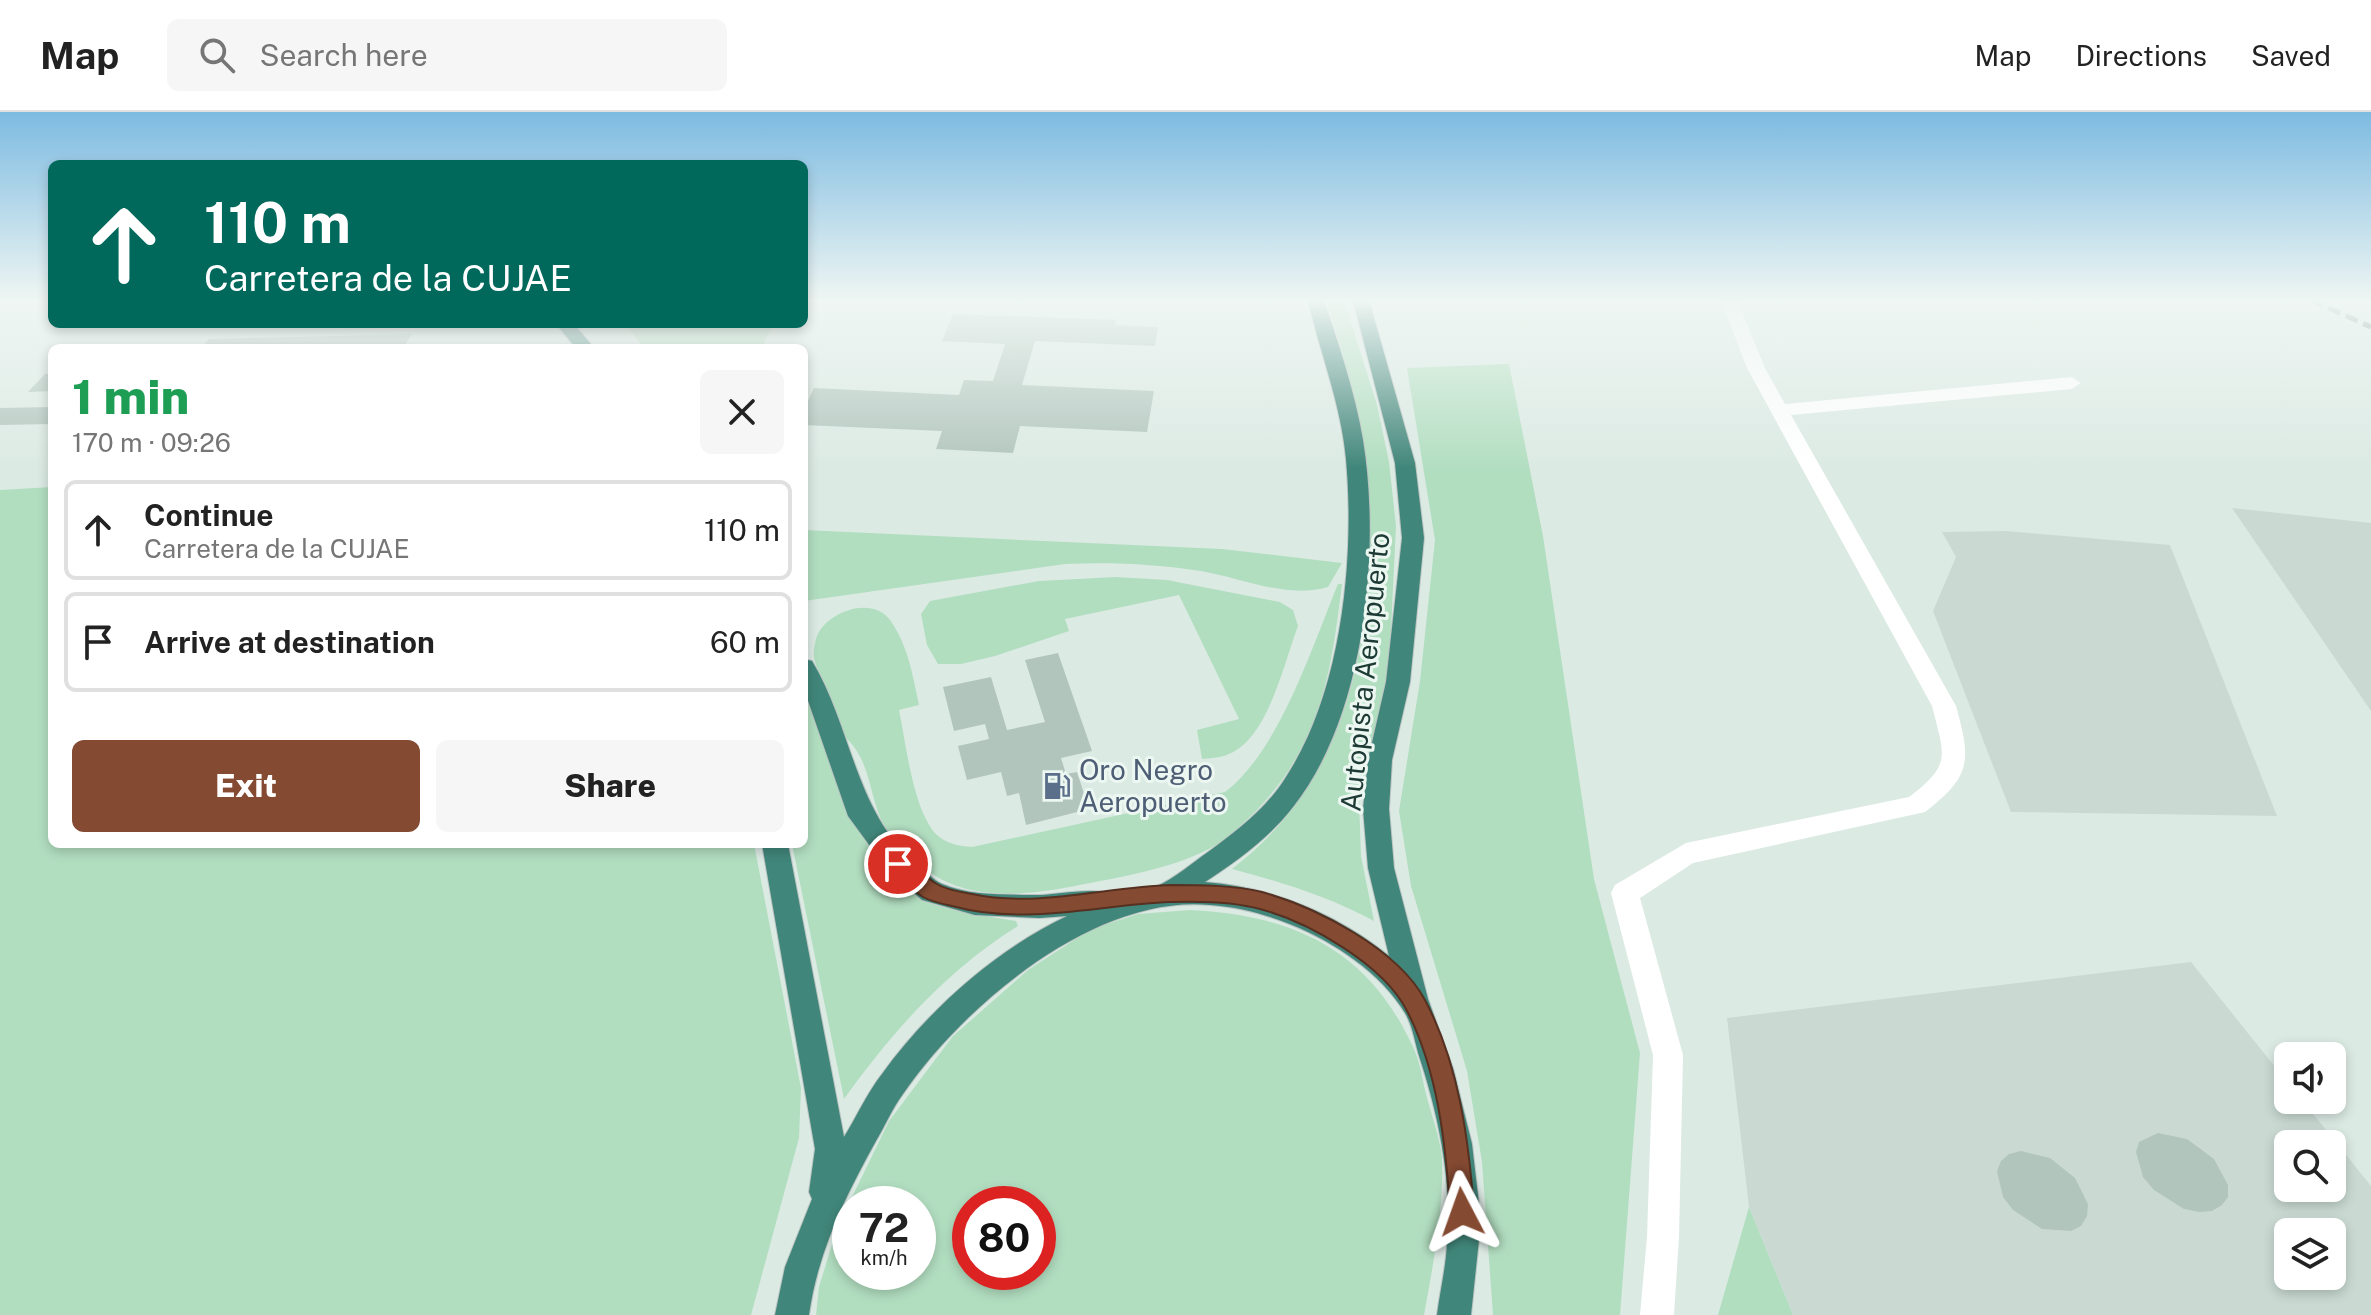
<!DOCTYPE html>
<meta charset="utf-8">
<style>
:root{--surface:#fff;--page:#f6f6f6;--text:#222;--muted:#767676;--line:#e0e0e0;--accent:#854a32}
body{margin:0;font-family:"Public Sans",sans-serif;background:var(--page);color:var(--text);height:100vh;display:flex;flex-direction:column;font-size:30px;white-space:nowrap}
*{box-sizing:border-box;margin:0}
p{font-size:26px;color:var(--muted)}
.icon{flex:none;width:44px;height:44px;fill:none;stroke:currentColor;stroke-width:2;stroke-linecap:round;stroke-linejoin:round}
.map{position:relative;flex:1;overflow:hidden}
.sheet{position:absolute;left:48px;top:232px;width:760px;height:504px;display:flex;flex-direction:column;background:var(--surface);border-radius:12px;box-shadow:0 4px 12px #0003}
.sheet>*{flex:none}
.hud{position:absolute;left:48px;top:48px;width:760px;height:168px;border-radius:12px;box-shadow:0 4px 12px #0003;background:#00695c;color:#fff;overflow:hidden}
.controls{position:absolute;left:2274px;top:930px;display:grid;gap:16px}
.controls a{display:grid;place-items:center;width:72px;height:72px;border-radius:12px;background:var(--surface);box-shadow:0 4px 12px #0003;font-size:40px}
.speed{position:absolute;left:832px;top:1074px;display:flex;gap:16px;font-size:40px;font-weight:700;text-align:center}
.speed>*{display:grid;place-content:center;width:104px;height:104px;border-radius:50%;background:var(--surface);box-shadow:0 4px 12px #0003;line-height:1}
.speed small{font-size:20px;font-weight:400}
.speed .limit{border:12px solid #d22;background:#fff;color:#111}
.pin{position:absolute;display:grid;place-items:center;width:68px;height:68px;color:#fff;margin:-34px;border:4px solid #fff;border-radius:50%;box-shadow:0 2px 8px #0007}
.me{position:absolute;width:88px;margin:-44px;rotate:356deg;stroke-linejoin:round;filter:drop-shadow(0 0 6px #0008)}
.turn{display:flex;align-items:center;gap:28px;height:168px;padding:0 24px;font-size:36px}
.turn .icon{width:104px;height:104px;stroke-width:2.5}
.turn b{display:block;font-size:56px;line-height:68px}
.round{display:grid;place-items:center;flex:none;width:84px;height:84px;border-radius:12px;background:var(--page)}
.overview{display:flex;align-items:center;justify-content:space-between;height:136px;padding:0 24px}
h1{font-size:48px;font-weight:800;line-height:60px;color:#1e9e55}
.primary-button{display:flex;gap:16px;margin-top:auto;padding:16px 24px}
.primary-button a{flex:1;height:92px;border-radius:12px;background:var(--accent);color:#fff;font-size:32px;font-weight:800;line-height:92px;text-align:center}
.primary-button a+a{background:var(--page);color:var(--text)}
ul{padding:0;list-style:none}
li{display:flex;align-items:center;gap:24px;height:100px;margin:0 16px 12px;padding:0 8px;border:4px solid var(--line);border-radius:12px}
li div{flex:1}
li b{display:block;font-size:30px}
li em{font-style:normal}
header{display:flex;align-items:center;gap:48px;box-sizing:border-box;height:112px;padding:0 40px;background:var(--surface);border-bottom:2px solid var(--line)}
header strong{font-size:38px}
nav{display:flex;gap:44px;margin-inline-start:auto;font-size:28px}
.search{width:560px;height:72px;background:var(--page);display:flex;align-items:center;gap:20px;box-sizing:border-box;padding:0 28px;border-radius:12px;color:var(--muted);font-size:30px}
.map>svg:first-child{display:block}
.built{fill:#cadad3;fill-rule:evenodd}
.green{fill:#b2dec0;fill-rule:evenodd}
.building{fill:#b1c5bd}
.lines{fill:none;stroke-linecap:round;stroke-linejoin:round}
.trunk-casing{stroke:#bbc4c2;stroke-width:2}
.minor{fill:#fff;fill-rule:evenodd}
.trunk{fill:#41867a;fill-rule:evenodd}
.rail{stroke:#56776f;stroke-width:5;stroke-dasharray:13 6;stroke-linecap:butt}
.route{fill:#854a32;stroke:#563020;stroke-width:2}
.labels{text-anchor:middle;stroke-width:6;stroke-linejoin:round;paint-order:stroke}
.street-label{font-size:28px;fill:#1d3a34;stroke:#ecf7f2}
.service-label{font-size:28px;fill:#4e5e75;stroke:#ecf7f2;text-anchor:start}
</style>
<header>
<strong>Map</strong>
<div class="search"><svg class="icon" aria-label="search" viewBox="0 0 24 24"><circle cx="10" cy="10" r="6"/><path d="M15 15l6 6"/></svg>Search here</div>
<nav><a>Map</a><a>Directions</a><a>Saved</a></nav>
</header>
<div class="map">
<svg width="2371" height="1203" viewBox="0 0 2371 1203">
<rect width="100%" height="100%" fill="#dceae4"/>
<path class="built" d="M 2232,396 L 2371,411 L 2371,599 Z
M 2006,419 L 2170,433 L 2277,704 L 2011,700 L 1933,499 L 1956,445 L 1942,420 Z
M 2191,850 L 2288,971 L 2288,988 L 2302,988 L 2371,1074 L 2371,1203 L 1793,1203 L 1749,1095 L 1727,906 ZM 2288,1032 L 2332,1032 L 2332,1076 L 2288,1076 ZM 2288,1120 L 2332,1120 L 2332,1164 L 2288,1164 Z"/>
<path class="green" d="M 1327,188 L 1344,188 L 1377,293 L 1389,350 L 1396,414 L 1389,559 L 1359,688 L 1361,744 L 1374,809 C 1329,785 1282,770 1232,757 C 1376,647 1383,458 1355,294 C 1349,258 1336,222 1327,188 Z
M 625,212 L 773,212 L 762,236 L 644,236 Z
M 1509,252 L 1543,424 L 1594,767 L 1640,941 L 1620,1203 L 1493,1203 L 1482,1050 L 1467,959 L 1411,774 L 1399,699 L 1420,569 L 1435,428 L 1407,256 Z
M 52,375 L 52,732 L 754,732 L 801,976 L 799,1026 L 751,1203 L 0,1203 L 0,378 Z
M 804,418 L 1222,437 L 1342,451 L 1328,475 C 1286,487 1242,466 1201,459 C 1155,452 1111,450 1065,452 L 804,489 Z
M 1116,465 L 1167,468 L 1280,490 L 1293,498 L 1298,514 C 1285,548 1270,616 1238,637 C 1227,645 1215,646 1202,647 L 1197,618 L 1239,607 L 1179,483 L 1065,507 L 1069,519 L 995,544 L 961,552 L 938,552 L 927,533 L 921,502 L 930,489 L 1039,469 Z
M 1338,472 L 1342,472 C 1331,562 1321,631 1256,699 C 1242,713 1226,728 1209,737 C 1168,758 1119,765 1075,774 C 1028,783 970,790 928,759 C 912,746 888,724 880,705 C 869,678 869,649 848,628 C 842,621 815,555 814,545 C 813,540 815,531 816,527 C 824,500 872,483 890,508 C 908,533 913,564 919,593 L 899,598 C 906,631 913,699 937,723 C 947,732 959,734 972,735 L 1225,680 C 1279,639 1312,535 1338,472 Z
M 804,581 L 852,707 L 871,738 L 897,770 L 922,789 L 961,800 L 1016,809 L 1018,814 C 947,858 892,920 844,987 L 792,732 L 804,732 Z
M 1190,798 C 1293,803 1368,837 1413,935 C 1420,949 1422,966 1426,982 C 1431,1002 1440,1025 1442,1046 C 1444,1096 1433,1154 1424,1203 L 816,1203 L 819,1175 L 837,1116 L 889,1009 L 953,924 L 1028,858 L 1091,817 L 1138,802 ZM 850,1092 L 918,1092 L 918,1160 L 850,1160 ZM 970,1092 L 1038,1092 L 1038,1160 L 970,1160 Z
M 1749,1095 L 1793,1203 L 1718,1203 Z"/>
<path class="building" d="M 953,202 L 1116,208 L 1115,213 L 1158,215 L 1155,234 L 1035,229 L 1022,273 L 1154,279 L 1147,320 L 1020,314 L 1013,341 L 936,337 L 942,319 L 804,313 L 804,297 L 814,276 L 959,283 L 964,268 L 993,269 L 1005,232 L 942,229 Z
M 412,222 L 403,236 L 201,236 L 209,227 Z
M 45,262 L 52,262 L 52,279 L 28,280 Z
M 52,295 L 52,312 L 0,313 L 0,296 Z
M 1058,541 L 1092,639 L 1061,646 L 1066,662 L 1077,660 L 1089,697 L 1026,713 L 1019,681 L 1007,684 L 1001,660 L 967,668 L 958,634 L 989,627 L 985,612 L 954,619 L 943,575 L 991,565 L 1007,618 L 1045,610 L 1025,548 Z
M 2158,1021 L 2187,1027 L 2214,1047 L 2228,1073 L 2228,1085 L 2222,1093 L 2212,1099 L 2199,1100 L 2184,1097 L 2154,1078 L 2143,1065 L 2136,1040 L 2139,1030 Z
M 2021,1039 L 2050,1046 L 2075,1066 L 2088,1092 L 2087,1104 L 2081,1114 L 2071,1119 L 2042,1117 L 2013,1098 L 2003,1085 L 1997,1059 L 2001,1049 L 2009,1042 Z"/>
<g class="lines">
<g class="trunk-casing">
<path id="trunk" d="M 1308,188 L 1324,188 C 1339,234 1355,280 1363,328 C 1381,440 1365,604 1293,695 C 1269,726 1237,749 1205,770 C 1272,775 1337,802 1389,844 L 1368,756 L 1363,697 L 1368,648 L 1386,570 L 1402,426 L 1395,351 L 1353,188 L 1369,188 L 1415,351 L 1424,426 L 1410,570 L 1392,648 L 1389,697 L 1394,756 L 1428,887 L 1453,956 L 1472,1032 L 1481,1109 L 1471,1203 L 1437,1203 C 1440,1179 1446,1155 1447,1131 C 1452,1070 1439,1005 1420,947 C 1415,932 1413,914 1405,901 C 1381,861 1334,830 1292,813 C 1265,802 1239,795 1210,793 C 1095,782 964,893 903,982 C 892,997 885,1014 876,1029 C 845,1085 818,1139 809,1203 L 775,1203 L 785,1155 L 812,1087 L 809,1080 L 815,1037 L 762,732 L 788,732 L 844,1025 C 857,1004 867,981 882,962 C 928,898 996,838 1067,804 L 1039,806 L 975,803 L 922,788 L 889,760 L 848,704 L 804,577 L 804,547 L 812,549 C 852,615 855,702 918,753 C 925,759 933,768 942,772 C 970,784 1003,782 1033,783 C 1054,784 1101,772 1116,785 C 1129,781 1144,778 1157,774 C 1174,767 1192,751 1208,740 C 1237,719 1267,696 1286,665 C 1342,579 1355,447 1346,347 C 1341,292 1320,241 1308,188 Z
M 556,212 L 574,212 L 594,236 L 576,236 Z"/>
</g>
<path class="minor" d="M 1721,188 L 1737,188 L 1765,256 L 1785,292 L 2072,265 L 2081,271 L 2072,277 L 1791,303 L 1956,594 C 1971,648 1972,664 1925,700 L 1693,751 L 1640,786 L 1683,943 L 1679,1125 L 1674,1203 L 1640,1203 L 1647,1125 L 1653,943 L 1611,781 L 1615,773 L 1686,731 L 1909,685 C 1953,652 1944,643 1932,594 L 1747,256 Z"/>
<use href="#trunk" class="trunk"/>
<path class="rail" d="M 2311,188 L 2371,215"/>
</g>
<linearGradient id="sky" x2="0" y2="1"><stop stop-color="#7dbbe1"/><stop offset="0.53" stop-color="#eff6f3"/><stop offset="1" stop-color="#eff6f3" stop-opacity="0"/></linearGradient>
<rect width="2371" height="356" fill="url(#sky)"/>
<path class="route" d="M 898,744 C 913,749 923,764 937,772 C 946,778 961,780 972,782 C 1038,796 1105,775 1171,773 C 1200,773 1233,773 1262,780 C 1316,795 1398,837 1425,888 C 1459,952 1469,1029 1474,1100 L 1471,1109 L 1462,1112 L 1453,1109 L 1450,1100 C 1446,1034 1438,959 1407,899 C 1384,853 1309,810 1260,797 C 1232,789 1199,789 1170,790 C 1096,793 1025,814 952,794 C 943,792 932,790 923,785 C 912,778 901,767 890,758 L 888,752 L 890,747 Z"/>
<defs>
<g id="fuel-bare" transform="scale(2.16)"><path d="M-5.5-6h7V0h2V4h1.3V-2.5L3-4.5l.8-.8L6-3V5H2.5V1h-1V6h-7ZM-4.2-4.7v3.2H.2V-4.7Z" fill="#5c6f8a" stroke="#ecf7f2" stroke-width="2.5" paint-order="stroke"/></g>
</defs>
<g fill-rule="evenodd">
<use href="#fuel-bare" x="1057" y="674"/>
</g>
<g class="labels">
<g class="street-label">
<text transform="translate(1365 560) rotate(-84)" y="10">Autopista Aeropuerto</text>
</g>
<g class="service-label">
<text x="1079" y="668">Oro Negro<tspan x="1079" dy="32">Aeropuerto</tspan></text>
</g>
</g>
</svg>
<div class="controls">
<a><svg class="icon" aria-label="sound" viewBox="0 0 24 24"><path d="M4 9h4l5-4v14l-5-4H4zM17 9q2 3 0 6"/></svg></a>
<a><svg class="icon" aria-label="search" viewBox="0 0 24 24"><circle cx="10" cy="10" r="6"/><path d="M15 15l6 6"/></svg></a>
<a><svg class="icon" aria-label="layers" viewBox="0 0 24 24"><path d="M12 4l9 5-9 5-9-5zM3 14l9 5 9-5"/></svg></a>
</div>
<div class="speed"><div>72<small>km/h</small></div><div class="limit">80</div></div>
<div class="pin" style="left:898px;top:752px;background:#d93025"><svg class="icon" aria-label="arrive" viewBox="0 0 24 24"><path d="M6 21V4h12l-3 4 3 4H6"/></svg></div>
<svg class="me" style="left:1462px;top:1100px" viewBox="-20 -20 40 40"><path d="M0-17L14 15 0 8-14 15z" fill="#854a32" stroke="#fff" stroke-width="4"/></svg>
<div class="hud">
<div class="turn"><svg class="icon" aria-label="ahead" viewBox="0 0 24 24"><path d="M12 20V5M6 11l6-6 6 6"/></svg><div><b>110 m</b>Carretera de la CUJAE</div></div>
</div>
<section class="sheet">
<div class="overview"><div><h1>1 min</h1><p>170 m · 09:26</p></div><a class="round"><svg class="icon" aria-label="close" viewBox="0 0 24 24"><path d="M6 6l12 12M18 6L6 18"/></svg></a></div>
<ul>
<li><svg class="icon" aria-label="ahead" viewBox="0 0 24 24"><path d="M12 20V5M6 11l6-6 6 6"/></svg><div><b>Continue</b><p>Carretera de la CUJAE</p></div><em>110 m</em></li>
<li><svg class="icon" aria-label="arrive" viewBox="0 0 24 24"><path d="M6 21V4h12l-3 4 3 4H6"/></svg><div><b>Arrive at destination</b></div><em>60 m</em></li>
</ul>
<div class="primary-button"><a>Exit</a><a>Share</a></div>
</section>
</div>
